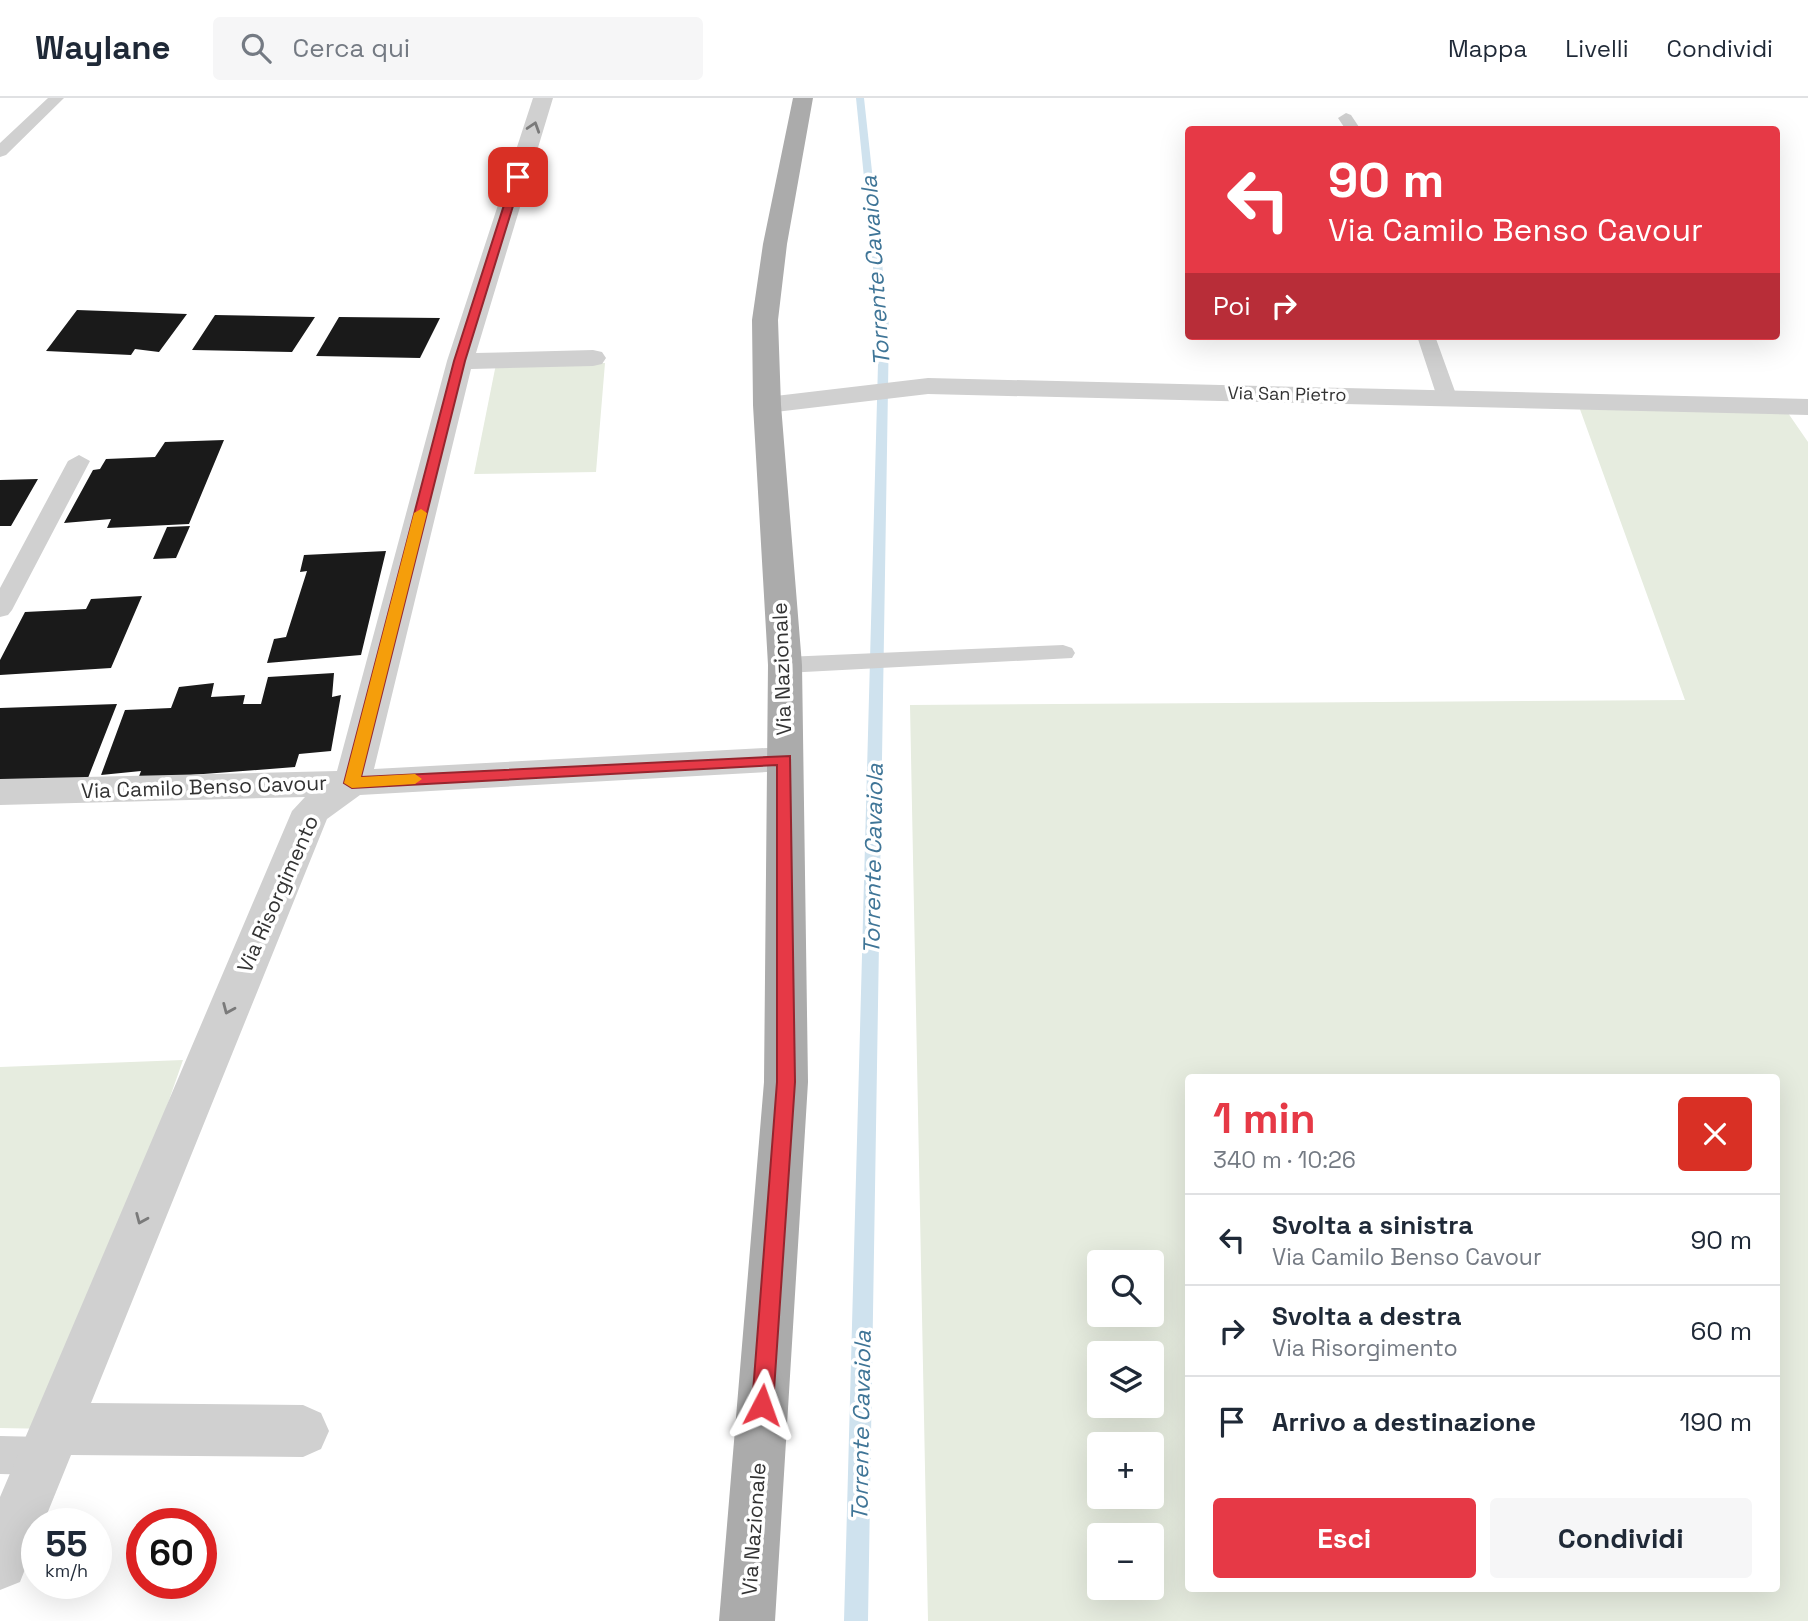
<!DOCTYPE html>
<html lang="it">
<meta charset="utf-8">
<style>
:root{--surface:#fff;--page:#f6f6f7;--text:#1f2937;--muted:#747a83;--line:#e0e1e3;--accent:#e63946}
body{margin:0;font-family:"Space Grotesk",sans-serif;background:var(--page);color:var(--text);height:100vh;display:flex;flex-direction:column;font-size:26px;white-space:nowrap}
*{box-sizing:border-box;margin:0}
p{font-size:23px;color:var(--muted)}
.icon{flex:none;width:38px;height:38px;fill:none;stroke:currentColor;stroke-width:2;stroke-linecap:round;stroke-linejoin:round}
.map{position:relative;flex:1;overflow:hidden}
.sheet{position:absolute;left:1185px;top:976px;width:595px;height:518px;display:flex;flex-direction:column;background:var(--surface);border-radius:7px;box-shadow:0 7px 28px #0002}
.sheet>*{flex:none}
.hud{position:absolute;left:1185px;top:28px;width:595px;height:214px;border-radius:7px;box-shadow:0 7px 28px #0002;background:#e63946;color:#fff;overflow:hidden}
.fabs{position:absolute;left:1087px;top:1152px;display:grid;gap:14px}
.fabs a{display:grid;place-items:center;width:77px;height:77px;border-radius:7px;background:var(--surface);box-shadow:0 7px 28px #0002;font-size:35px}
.speed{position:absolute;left:21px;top:1410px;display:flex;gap:14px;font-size:35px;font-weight:700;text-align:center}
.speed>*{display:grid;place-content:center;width:91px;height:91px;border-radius:50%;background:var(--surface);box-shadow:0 7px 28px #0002;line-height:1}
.speed small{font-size:18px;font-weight:400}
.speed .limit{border:10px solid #d22;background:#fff;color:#111}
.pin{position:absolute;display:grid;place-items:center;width:60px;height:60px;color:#fff;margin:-30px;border-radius:14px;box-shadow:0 4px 10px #0006}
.me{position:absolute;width:77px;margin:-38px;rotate:4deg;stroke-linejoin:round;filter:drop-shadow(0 0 5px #0008)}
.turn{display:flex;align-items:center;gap:24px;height:147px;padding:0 28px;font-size:32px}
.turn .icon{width:91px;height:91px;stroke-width:2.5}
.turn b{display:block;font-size:49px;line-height:60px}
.then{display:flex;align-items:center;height:66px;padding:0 28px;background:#0003;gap:14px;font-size:26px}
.round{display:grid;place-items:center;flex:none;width:74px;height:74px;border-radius:7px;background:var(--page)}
.head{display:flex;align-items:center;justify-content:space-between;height:119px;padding:0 28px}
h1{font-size:42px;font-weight:700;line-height:52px;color:var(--accent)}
.primary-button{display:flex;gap:14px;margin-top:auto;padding:14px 28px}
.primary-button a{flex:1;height:80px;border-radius:7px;background:var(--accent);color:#fff;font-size:28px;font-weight:700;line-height:80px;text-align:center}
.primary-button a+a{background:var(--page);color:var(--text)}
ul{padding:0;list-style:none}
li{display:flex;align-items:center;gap:21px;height:91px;padding:0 28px;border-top:2px solid var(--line)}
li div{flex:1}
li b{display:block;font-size:26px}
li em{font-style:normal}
header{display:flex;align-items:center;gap:42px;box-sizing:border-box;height:98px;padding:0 35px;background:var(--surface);border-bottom:2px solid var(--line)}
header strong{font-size:33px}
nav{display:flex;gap:38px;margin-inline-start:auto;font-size:24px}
.search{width:490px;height:63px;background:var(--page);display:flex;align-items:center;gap:18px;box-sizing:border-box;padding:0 24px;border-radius:7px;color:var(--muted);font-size:26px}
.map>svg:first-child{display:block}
.green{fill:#e6ecdf;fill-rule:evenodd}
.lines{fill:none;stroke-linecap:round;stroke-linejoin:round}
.stream{fill:#cfe2ee;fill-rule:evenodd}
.building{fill:#1a1a1a}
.lane{fill:#d0d0d0;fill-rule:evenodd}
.street{fill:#d0d0d0;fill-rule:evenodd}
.primary{fill:#ababab;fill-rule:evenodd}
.oneway{stroke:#7a7a7a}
.route{fill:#e63946;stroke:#96252e;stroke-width:2}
.slow{fill:#f59e0b}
.labels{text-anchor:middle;stroke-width:7;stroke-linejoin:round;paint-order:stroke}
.far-street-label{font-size:18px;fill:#333;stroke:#fff}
.street-label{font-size:21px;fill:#333;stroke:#fff}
.water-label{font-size:23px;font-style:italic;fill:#3f7597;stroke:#fff}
</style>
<header>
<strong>Waylane</strong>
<div class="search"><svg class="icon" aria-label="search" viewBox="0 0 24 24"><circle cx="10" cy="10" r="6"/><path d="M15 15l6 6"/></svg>Cerca qui</div>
<nav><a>Mappa</a><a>Livelli</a><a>Condividi</a></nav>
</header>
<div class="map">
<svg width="1808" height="1523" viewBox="0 0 1808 1523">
<rect width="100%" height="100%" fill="#fff"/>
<path class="green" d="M 605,265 L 596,374 L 474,376 L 496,266 Z
M 1577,303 L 1788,315 L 1808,344 L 1808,1523 L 928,1523 L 910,607 L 1685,602 ZM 1188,980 L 1776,980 L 1776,1491 L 1188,1491 ZM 1099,1164 L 1152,1164 L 1152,1216 L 1099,1216 ZM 1099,1255 L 1152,1255 L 1152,1307 L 1099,1307 ZM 1099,1346 L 1152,1346 L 1152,1398 L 1099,1398 ZM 1099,1437 L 1152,1437 L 1152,1489 L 1099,1489 Z
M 183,962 L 54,1331 L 0,1330 L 0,969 Z"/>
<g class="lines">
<path class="stream" d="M 856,0 L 864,0 L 889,229 L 868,1523 L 844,1523 L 879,229 Z"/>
</g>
<path class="building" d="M 77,212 L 187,216 L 159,254 L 135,251 L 131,257 L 46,253 Z
M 215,217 L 315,219 L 292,254 L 192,252 Z
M 339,219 L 440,220 L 420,260 L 316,258 Z
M 224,342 L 189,426 L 107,430 L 111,421 L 64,425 L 93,372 L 100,371 L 106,361 L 155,359 L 165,344 Z
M 38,381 L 11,428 L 0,428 L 0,382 Z
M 190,428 L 176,460 L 153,461 L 167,429 Z
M 386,453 L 361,557 L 267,565 L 274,541 L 286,539 L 307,473 L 300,474 L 304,457 Z
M 142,498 L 111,570 L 0,577 L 0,562 L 25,514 L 86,511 L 91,501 Z
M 334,575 L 332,599 L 341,597 L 331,653 L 299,656 L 295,669 L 138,681 L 141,673 L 101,677 L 125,612 L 171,610 L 179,589 L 214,585 L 211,599 L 245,597 L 243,606 L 261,606 L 268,579 Z
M 117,606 L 88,680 L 0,691 L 0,610 Z"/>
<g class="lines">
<path class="lane" d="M 48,0 L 64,0 L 6,57 L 0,59 L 0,45 Z
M 1346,15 L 1351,17 L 1361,32 L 1346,32 L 1338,20 Z
M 1417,238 L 1435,238 L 1457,299 L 1454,303 L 1447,305 L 1437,299 Z
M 79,357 L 90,363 L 12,512 L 8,517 L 0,519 L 0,490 L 68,363 Z
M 1063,547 L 1072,550 L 1075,555 L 1072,560 L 785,575 L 776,573 L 773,567 L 776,561 L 785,559 Z
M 0,1338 L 43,1339 L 57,1344 L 62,1358 L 57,1372 L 43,1377 L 0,1376 Z"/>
<path class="street" d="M 533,0 L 553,0 L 476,255 L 593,252 L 602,254 L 606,260 L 602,266 L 593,268 L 471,271 L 374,671 L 784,649 L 797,652 L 802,661 L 797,670 L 784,673 L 360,697 L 327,721 L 91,1305 L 303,1307 L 321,1315 L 329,1333 L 321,1351 L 303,1359 L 71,1357 L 43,1426 L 37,1426 L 37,1441 L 20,1484 L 0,1492 L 0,1399 L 292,713 L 305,699 L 0,707 L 0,681 L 337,673 L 447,263 Z
M 928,280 L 1808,301 L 1808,317 L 928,296 L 767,315 L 757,313 L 753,307 L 757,301 L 767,299 Z"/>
<path class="primary" d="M 793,0 L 813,0 L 787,146 L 778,222 L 781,307 L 802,567 L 808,984 L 775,1523 L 719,1523 L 764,984 L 768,567 L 753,307 L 752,222 L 763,146 Z"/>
</g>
<defs><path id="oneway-chevron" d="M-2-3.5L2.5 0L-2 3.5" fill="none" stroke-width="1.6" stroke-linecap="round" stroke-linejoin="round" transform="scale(1.75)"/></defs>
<g class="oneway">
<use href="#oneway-chevron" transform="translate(534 29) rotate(-72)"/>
<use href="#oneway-chevron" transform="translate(228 911) rotate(113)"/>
<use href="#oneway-chevron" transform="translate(141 1121) rotate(113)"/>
</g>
<path class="route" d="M 518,76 L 522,79 L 465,263 L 361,679 L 790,658 L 795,984 L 773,1307 L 770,1315 L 762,1318 L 755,1315 L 752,1307 L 777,984 L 777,667 L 352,690 L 344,685 L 454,263 L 513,79 Z"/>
<path class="slow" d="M 421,411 L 427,415 L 361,679 L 415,676 L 422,681 L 415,686 L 352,690 L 344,685 L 414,415 Z"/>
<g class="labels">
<g class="far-street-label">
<text transform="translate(1287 296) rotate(1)" y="6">Via San Pietro</text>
</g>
<g class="street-label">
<text transform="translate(782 571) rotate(-92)" y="7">Via Nazionale</text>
<text transform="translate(204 689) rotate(-2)" y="7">Via Camilo Benso Cavour</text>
<text transform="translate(278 796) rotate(-66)" y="7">Via Risorgimento</text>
<text transform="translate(754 1431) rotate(-86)" y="7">Via Nazionale</text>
</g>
<g class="water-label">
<text transform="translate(875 173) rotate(-94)" y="8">Torrente Cavaiola</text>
<text transform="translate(873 761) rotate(-89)" y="8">Torrente Cavaiola</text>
<text transform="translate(861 1328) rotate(-89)" y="8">Torrente Cavaiola</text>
</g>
</g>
</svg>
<div class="fabs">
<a><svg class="icon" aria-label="search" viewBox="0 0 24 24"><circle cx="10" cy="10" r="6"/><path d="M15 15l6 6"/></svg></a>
<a><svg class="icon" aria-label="layers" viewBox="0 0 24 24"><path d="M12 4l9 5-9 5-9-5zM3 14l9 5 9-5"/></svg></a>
<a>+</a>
<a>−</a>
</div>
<div class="speed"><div>55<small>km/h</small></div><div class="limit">60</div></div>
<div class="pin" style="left:518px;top:79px;background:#d93025"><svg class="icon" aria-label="arrive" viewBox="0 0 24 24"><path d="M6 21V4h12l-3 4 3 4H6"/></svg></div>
<svg class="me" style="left:762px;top:1307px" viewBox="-20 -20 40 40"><path d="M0-17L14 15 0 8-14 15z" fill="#e63946" stroke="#fff" stroke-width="4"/></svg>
<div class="hud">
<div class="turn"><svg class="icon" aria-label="left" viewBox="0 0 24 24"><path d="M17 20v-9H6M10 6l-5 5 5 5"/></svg><div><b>90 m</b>Via Camilo Benso Cavour</div></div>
<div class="then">Poi<svg class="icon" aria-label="right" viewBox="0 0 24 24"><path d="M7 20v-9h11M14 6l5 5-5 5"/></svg></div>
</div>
<section class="sheet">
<div class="head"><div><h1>1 min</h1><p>340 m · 10:26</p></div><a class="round" style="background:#d93025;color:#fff"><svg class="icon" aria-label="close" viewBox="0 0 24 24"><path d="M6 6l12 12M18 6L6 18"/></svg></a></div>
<ul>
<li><svg class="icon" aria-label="left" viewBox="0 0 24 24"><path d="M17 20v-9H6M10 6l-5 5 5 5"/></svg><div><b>Svolta a sinistra</b><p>Via Camilo Benso Cavour</p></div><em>90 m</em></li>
<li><svg class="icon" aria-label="right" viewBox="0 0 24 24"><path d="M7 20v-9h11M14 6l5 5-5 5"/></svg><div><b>Svolta a destra</b><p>Via Risorgimento</p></div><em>60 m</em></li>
<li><svg class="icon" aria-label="arrive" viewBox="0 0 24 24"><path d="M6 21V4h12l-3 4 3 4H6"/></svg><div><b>Arrivo a destinazione</b></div><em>190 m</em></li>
</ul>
<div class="primary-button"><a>Esci</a><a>Condividi</a></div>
</section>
</div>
